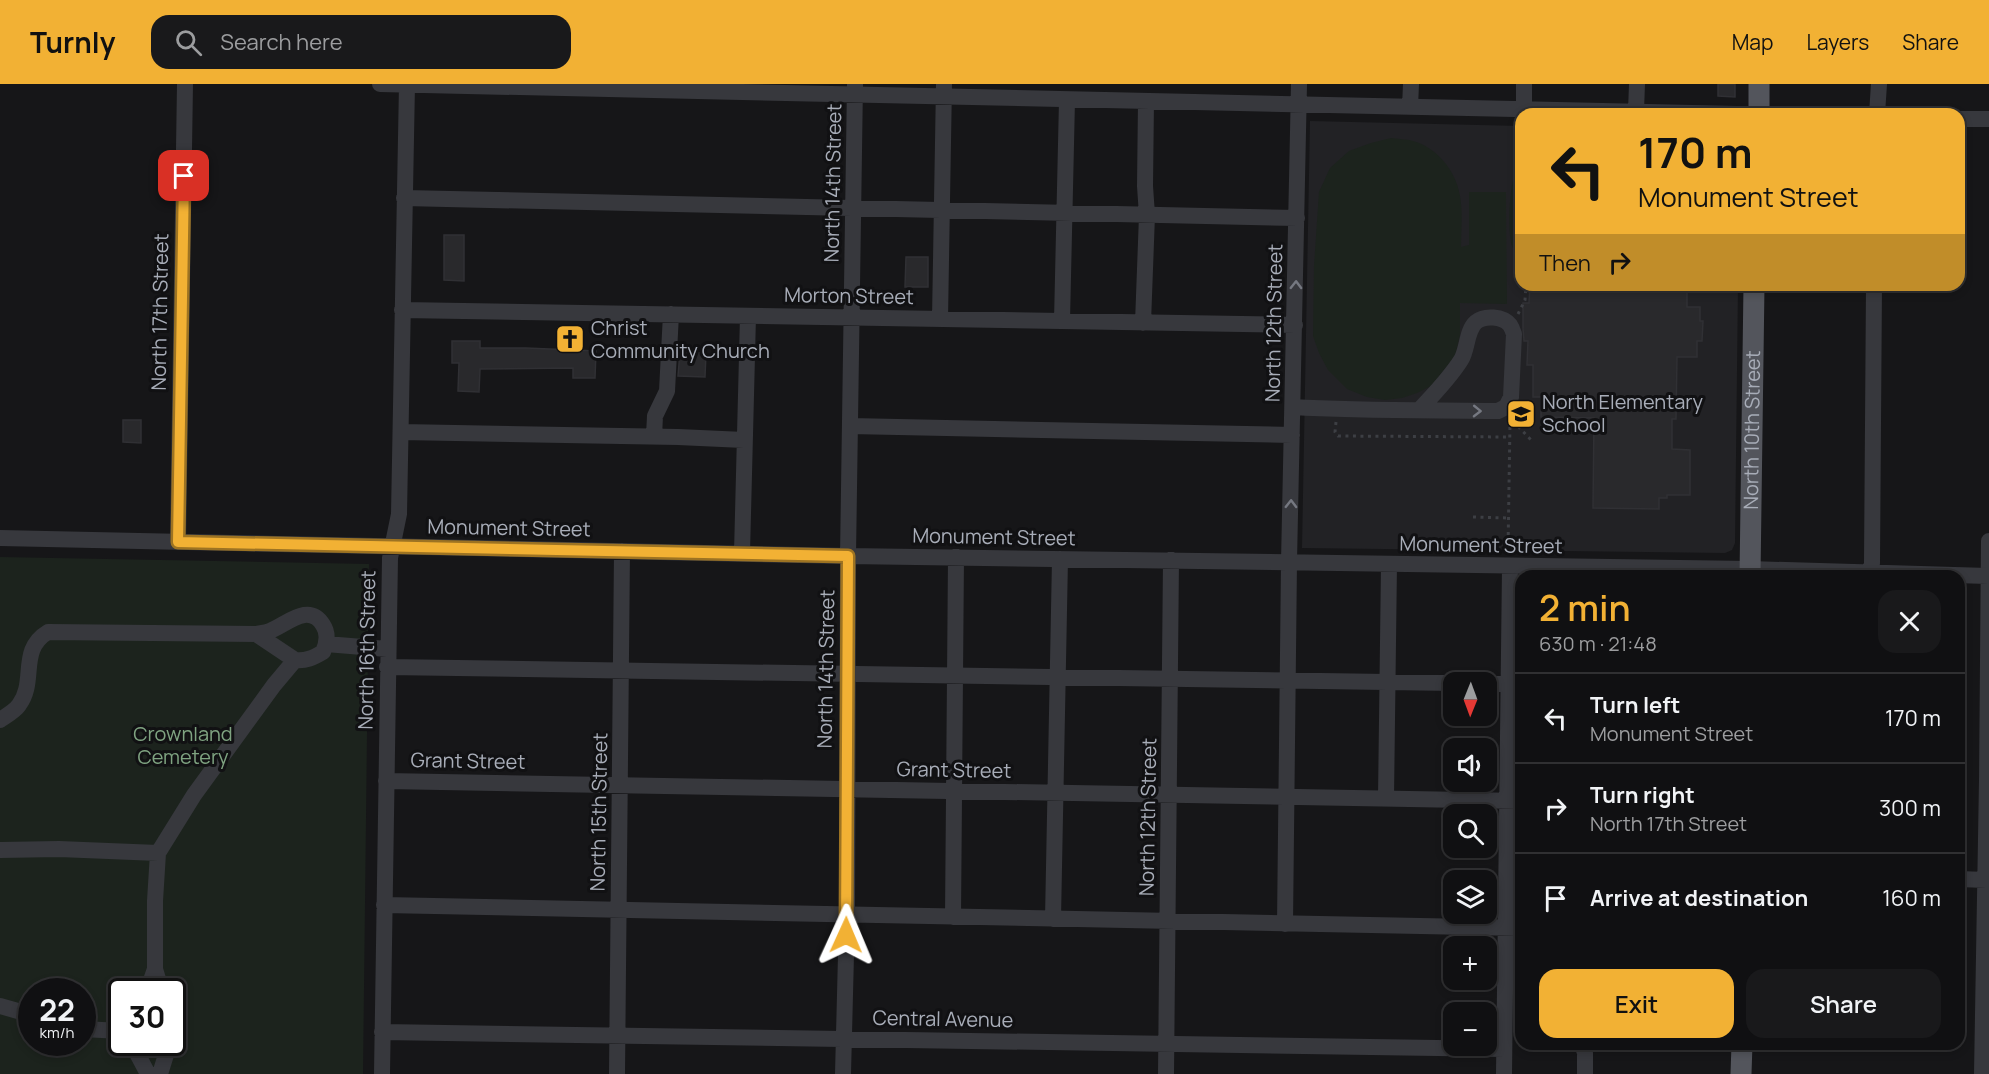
<!DOCTYPE html>
<meta charset="utf-8">
<style>
:root{--surface:#101012;--page:#19191b;--text:#f1f3f6;--muted:#9c9d9f;--line:#303032;--accent:#f2b134}
body{margin:0;font-family:Manrope,sans-serif;background:var(--page);color:var(--text);height:100vh;display:flex;flex-direction:column;font-size:22px;white-space:nowrap}
*{box-sizing:border-box;margin:0}
p{font-size:20px;color:var(--muted)}
.icon{flex:none;width:33px;height:33px;fill:none;stroke:currentColor;stroke-width:2;stroke-linecap:round;stroke-linejoin:round}
.map{position:relative;flex:1;overflow:hidden}
.panel{position:absolute;left:1515px;top:486px;width:450px;height:480px;display:flex;flex-direction:column;background:var(--surface);border-radius:18px;box-shadow:0 3px 9px #0003,0 0 0 2px var(--line)}
.panel>*{flex:none}
.hud{position:absolute;left:1515px;top:24px;width:450px;height:183px;border-radius:18px;box-shadow:0 3px 9px #0003,0 0 0 2px var(--line);background:#f2b134;color:#111;overflow:hidden}
.needle{width:39px;rotate:181deg}
.buttons{position:absolute;left:1443px;top:588px;display:grid;gap:12px}
.buttons a{display:grid;place-items:center;width:54px;height:54px;border-radius:12px;background:var(--surface);box-shadow:0 3px 9px #0003,0 0 0 2px var(--line);font-size:30px}
.speed{position:absolute;left:18px;top:894px;display:flex;gap:12px;font-size:30px;font-weight:700;text-align:center}
.speed>*{display:grid;place-content:center;width:78px;height:78px;border-radius:50%;background:var(--surface);box-shadow:0 3px 9px #0003,0 0 0 2px var(--line);line-height:1}
.speed small{font-size:15px;font-weight:400}
.speed .limit{border:3px solid #111;border-radius:9px;background:#fff;color:#111}
.pin{position:absolute;display:grid;place-items:center;width:51px;height:51px;color:#fff;margin:-26px;border-radius:12px;box-shadow:0 3px 9px #0006}
.me{position:absolute;width:66px;margin:-33px;rotate:1deg;stroke-linejoin:round;filter:drop-shadow(0 0 4px #0008)}
.turn{display:flex;align-items:center;gap:21px;height:126px;padding:0 24px;font-size:27px}
.turn .icon{width:78px;height:78px;stroke-width:2.5}
.turn b{display:block;font-size:42px;line-height:51px}
.then{display:flex;align-items:center;height:57px;padding:0 24px;background:#0003;gap:12px;font-size:22px}
.round{display:grid;place-items:center;flex:none;width:63px;height:63px;border-radius:18px;background:var(--page)}
.head{display:flex;align-items:center;justify-content:space-between;height:102px;padding:0 24px}
h1{font-size:36px;font-weight:600;line-height:45px;color:var(--accent)}
.action{display:flex;gap:12px;margin-top:auto;padding:12px 24px}
.action a{flex:1;height:69px;border-radius:18px;background:var(--accent);color:#111;font-size:24px;font-weight:600;line-height:69px;text-align:center}
.action a+a{background:var(--page);color:var(--text)}
ul{padding:0;list-style:none}
li{display:flex;align-items:center;gap:18px;height:90px;padding:0 24px;border-top:2px solid var(--line)}
li div{flex:1}
li b{display:block;font-size:22px}
li em{font-style:normal}
header{display:flex;align-items:center;gap:36px;box-sizing:border-box;height:84px;padding:0 30px;background:var(--accent);color:#111}
header strong{font-size:28px}
nav{display:flex;gap:33px;margin-inline-start:auto;font-size:21px}
.search{width:420px;height:54px;background:var(--page);display:flex;align-items:center;gap:15px;box-sizing:border-box;padding:0 21px;border-radius:18px;color:var(--muted);font-size:22px}
.map>svg:first-child{display:block}
.built{fill:#222225}
.green{fill:#1c231d;fill-rule:evenodd}
.building{fill:#29292c;stroke:#303034;stroke-width:1.5}
.lines{fill:none;stroke-linecap:round;stroke-linejoin:round}
.path{stroke:#3d3f44;stroke-width:3;stroke-dasharray:3 4.5;stroke-linecap:butt}
.minor{stroke:#37383d;stroke-width:16}
.major{stroke:#53555c;stroke-width:21}
.oneway{stroke:#757881}
.route-casing{stroke:#9d7322;stroke-width:15}
.route{stroke:#f2b134;stroke-width:10}
.labels{text-anchor:middle;stroke-width:6;stroke-linejoin:round;paint-order:stroke}
.street-label{font-size:20px;fill:#a8adb8;stroke:#111113}
.poi-label{font-size:20px;fill:#a8adb8;stroke:#111113;text-anchor:start}
.park-label{font-size:20px;fill:#7fa381;stroke:#111113}
</style>
<header>
<strong>Turnly</strong>
<div class="search"><svg class="icon" aria-label="search" viewBox="0 0 24 24"><circle cx="10" cy="10" r="6"/><path d="M15 15l6 6"/></svg>Search here</div>
<nav><a>Map</a><a>Layers</a><a>Share</a></nav>
</header>
<div class="map">
<svg width="1989" height="990" viewBox="0 0 1989 990">
<rect width="100%" height="100%" fill="#161618"/>
<path class="built" d="M 1310,37 L 1521,42 L 1521,201 L 1738,201 L 1735,459 L 1732,466 L 1725,469 L 1302,464 Z"/>
<path class="green" d="M 1391,54 C 1397,55 1403,55 1409,56 C 1435,61 1456,86 1460,112 C 1463,129 1461,146 1461,163 L 1469,161 L 1469,108 L 1506,108 L 1507,220 L 1460,219 L 1460,251 L 1455,272 L 1431,302 L 1417,309 L 1402,314 L 1385,316 L 1367,313 L 1347,305 L 1328,286 L 1319,269 L 1313,252 L 1314,182 L 1319,108 L 1330,84 L 1349,67 L 1371,59 Z
M 1515,92 L 1521,93 L 1521,164 L 1513,164 C 1507,156 1509,101 1515,92 Z
M 0,473 L 369,480 L 363,990 L 0,990 ZM 32,908 L 82,908 L 82,958 L 32,958 ZM 122,908 L 172,908 L 172,958 L 122,958 Z"/>
<path class="building" d="M 1718,0 L 1735,0 L 1735,13 L 1718,12 Z
M 444,151 L 464,151 L 464,197 L 444,196 Z
M 906,173 L 928,173 L 928,203 L 905,203 Z
M 1530,201 L 1687,201 L 1687,223 L 1700,223 L 1700,237 L 1703,237 L 1702,257 L 1697,257 L 1697,273 L 1677,273 L 1676,335 L 1672,335 L 1672,365 L 1690,366 L 1690,411 L 1667,411 L 1667,414 L 1659,414 L 1659,425 L 1593,424 L 1594,334 L 1541,333 L 1541,313 L 1533,313 L 1533,281 L 1527,281 L 1528,257 L 1524,257 L 1523,244 L 1523,219 L 1529,219 Z
M 452,257 L 480,257 L 480,264 L 526,264 L 596,267 L 595,294 L 573,294 L 573,284 L 480,285 L 479,308 L 458,307 L 459,279 L 452,279 Z
M 680,268 L 706,269 L 705,293 L 678,292 Z
M 123,336 L 141,336 L 141,359 L 123,358 Z"/>
<g class="lines">
<path class="path" d="M 1518,230 L 1525,216 L 1526,201
M 1513,337 L 1532,357
M 1336,338 L 1335,348 L 1338,352 L 1510,353
M 1473,433 L 1508,434
M 1508,466 L 1510,338"/>
<path class="minor" d="M 380,0 L 1737,30
M 1410,23 L 1411,0
M 1524,26 L 1524,0
M 1636,27 L 1637,0
M 1877,30 L 1879,0
M 1959,35 L 1989,35
M 404,114 L 1297,134
M 402,226 L 1295,241
M 940,235 L 944,0
M 1062,237 L 1067,16
M 1143,239 L 1147,131 L 1145,102 L 1146,17
M 1293,323 C 1361,327 1430,326 1498,327 L 1506,323 L 1511,313 L 1514,250 C 1513,247 1512,244 1510,241 C 1503,232 1484,231 1476,238 C 1466,247 1468,265 1461,276 C 1449,295 1434,310 1419,326
M 850,342 L 1292,351
M 401,348 L 678,353 L 744,356
M 654,352 L 655,332 L 667,307 L 671,230
M 0,454 L 848,472 L 1750,485 L 1988,492
M 178,458 L 185,0
M 742,469 L 748,232
M 1869,492 L 1872,479 L 1874,201
M 326,560 L 387,565
M 387,583 L 1454,599
M 1486,600 L 1521,600
M 0,636 C 6,632 15,627 19,621 C 37,597 18,566 48,548 L 256,550 C 261,549 265,549 270,547 C 287,540 309,518 323,541 C 329,550 327,559 323,568 C 313,574 306,577 295,576 L 256,550
M 386,697 L 1521,717
M 1386,714 L 1389,480
M 0,766 L 59,765 L 158,769
M 1959,795 L 1986,796
M 384,821 L 1521,844
M 953,833 L 956,473
M 1053,835 L 1060,475
M 1285,840 L 1289,478 L 1299,0
M 147,908 L 155,885
M 162,908 L 155,885 L 155,817 L 158,769 L 194,711 L 274,601 L 295,576
M 0,922 L 32,931
M 82,945 L 122,947
M 382,948 L 1504,965
M 131,958 L 148,990
M 1582,960 L 1585,969 L 1585,990
M 160,990 L 170,958
M 382,990 L 390,474 L 399,430 L 407,0
M 617,990 L 622,467
M 843,990 L 847,831 L 848,472 L 855,0
M 1166,990 L 1171,476
M 1504,990 L 1510,483
M 1982,990 L 1987,696 L 1989,457"/>
<g class="major">
<path d="M 1759,30 L 1759,0"/>
<path id="s1" d="M 1750,492 L 1754,201"/>
<path d="M 1741,990 L 1742,960"/>
</g>
</g>
<defs><path id="oneway-chevron" d="M-2-3.5L2.5 0L-2 3.5" fill="none" stroke-width="1.6" stroke-linecap="round" stroke-linejoin="round" transform="scale(1.5)"/></defs>
<g class="oneway">
<use href="#oneway-chevron" transform="translate(1296 201) rotate(-89)"/>
<use href="#oneway-chevron" transform="translate(1477 327) rotate(1)"/>
<use href="#oneway-chevron" transform="translate(1291 420) rotate(-89)"/>
</g>
<g class="lines">
<g class="route-casing">
<path id="route" d="M 184,92 L 178,458 L 848,472 L 846,851"/>
</g>
<use href="#route" class="route"/>
</g>
<defs>
<g id="church-square" transform="scale(1.5)"><rect x="-9" y="-9" width="18" height="18" rx="4" fill="#f2b134" stroke="#111113"/><path d="M-1.2-6h2.4v3.5h3.3v2.4h-3.3V6h-2.4V-.1h-3.3v-2.4h3.3Z" fill="#111"/></g>
<g id="school-square" transform="scale(1.5)"><rect x="-9" y="-9" width="18" height="18" rx="4" fill="#f2b134" stroke="#111113"/><path d="M0-5L7-2L0 1L-7-2ZM-4 1L0 2.5L4 1V4Q0 6-4 4Z" fill="#111"/></g>
</defs>
<g fill-rule="evenodd">
<use href="#church-square" x="570" y="255"/>
<use href="#school-square" x="1521" y="330"/>
</g>
<g class="labels">
<g class="street-label">
<text transform="translate(833 99) rotate(-89)" y="7">North 14th Street</text>
<text transform="translate(849 212) rotate(1)" y="7">Morton Street</text>
<text transform="translate(160 228) rotate(-89)" y="7">North 17th Street</text>
<text transform="translate(1274 239) rotate(-89)" y="7">North 12th Street</text>
<text dy="7" stroke="none"><textPath href="#s1" startOffset="146">North 10th Street</textPath></text>
<text transform="translate(509 444) rotate(1)" y="7">Monument Street</text>
<text transform="translate(994 453) rotate(1)" y="7">Monument Street</text>
<text transform="translate(1481 461) rotate(1)" y="7">Monument Street</text>
<text transform="translate(367 566) rotate(-89)" y="7">North 16th Street</text>
<text transform="translate(826 585) rotate(-89)" y="7">North 14th Street</text>
<text transform="translate(468 677) rotate(1)" y="7">Grant Street</text>
<text transform="translate(954 686) rotate(1)" y="7">Grant Street</text>
<text transform="translate(599 728) rotate(-89)" y="7">North 15th Street</text>
<text transform="translate(1148 733) rotate(-89)" y="7">North 12th Street</text>
<text transform="translate(943 935) rotate(1)" y="7">Central Avenue</text>
</g>
<g class="poi-label">
<text x="591" y="251">Christ<tspan x="591" dy="23">Community Church</tspan></text>
<text x="1542" y="325">North Elementary<tspan x="1542" dy="23">School</tspan></text>
</g>
<g class="park-label">
<text x="183" y="657">Crownland<tspan x="183" dy="23">Cemetery</tspan></text>
</g>
</g>
</svg>
<div class="buttons">
<a><svg class="needle" viewBox="-14 -14 28 28"><path d="M0-13l5 13h-10z" fill="#e53935"/><path d="M0 13l5-13h-10z" fill="#9c9d9f"/></svg></a>
<a><svg class="icon" aria-label="sound" viewBox="0 0 24 24"><path d="M4 9h4l5-4v14l-5-4H4zM17 9q2 3 0 6"/></svg></a>
<a><svg class="icon" aria-label="search" viewBox="0 0 24 24"><circle cx="10" cy="10" r="6"/><path d="M15 15l6 6"/></svg></a>
<a><svg class="icon" aria-label="layers" viewBox="0 0 24 24"><path d="M12 4l9 5-9 5-9-5zM3 14l9 5 9-5"/></svg></a>
<a>+</a>
<a>−</a>
</div>
<div class="speed"><div>22<small>km/h</small></div><div class="limit">30</div></div>
<div class="pin" style="left:184px;top:92px;background:#d93025"><svg class="icon" aria-label="arrive" viewBox="0 0 24 24"><path d="M6 21V4h12l-3 4 3 4H6"/></svg></div>
<svg class="me" style="left:846px;top:851px" viewBox="-20 -20 40 40"><path d="M0-17L14 15 0 8-14 15z" fill="#f2b134" stroke="#fff" stroke-width="4"/></svg>
<div class="hud">
<div class="turn"><svg class="icon" aria-label="left" viewBox="0 0 24 24"><path d="M17 20v-9H6M10 6l-5 5 5 5"/></svg><div><b>170 m</b>Monument Street</div></div>
<div class="then">Then<svg class="icon" aria-label="right" viewBox="0 0 24 24"><path d="M7 20v-9h11M14 6l5 5-5 5"/></svg></div>
</div>
<section class="panel">
<div class="head"><div><h1>2 min</h1><p>630 m · 21:48</p></div><a class="round"><svg class="icon" aria-label="close" viewBox="0 0 24 24"><path d="M6 6l12 12M18 6L6 18"/></svg></a></div>
<ul>
<li><svg class="icon" aria-label="left" viewBox="0 0 24 24"><path d="M17 20v-9H6M10 6l-5 5 5 5"/></svg><div><b>Turn left</b><p>Monument Street</p></div><em>170 m</em></li>
<li><svg class="icon" aria-label="right" viewBox="0 0 24 24"><path d="M7 20v-9h11M14 6l5 5-5 5"/></svg><div><b>Turn right</b><p>North 17th Street</p></div><em>300 m</em></li>
<li><svg class="icon" aria-label="arrive" viewBox="0 0 24 24"><path d="M6 21V4h12l-3 4 3 4H6"/></svg><div><b>Arrive at destination</b></div><em>160 m</em></li>
</ul>
<div class="action"><a>Exit</a><a>Share</a></div>
</section>
</div>
